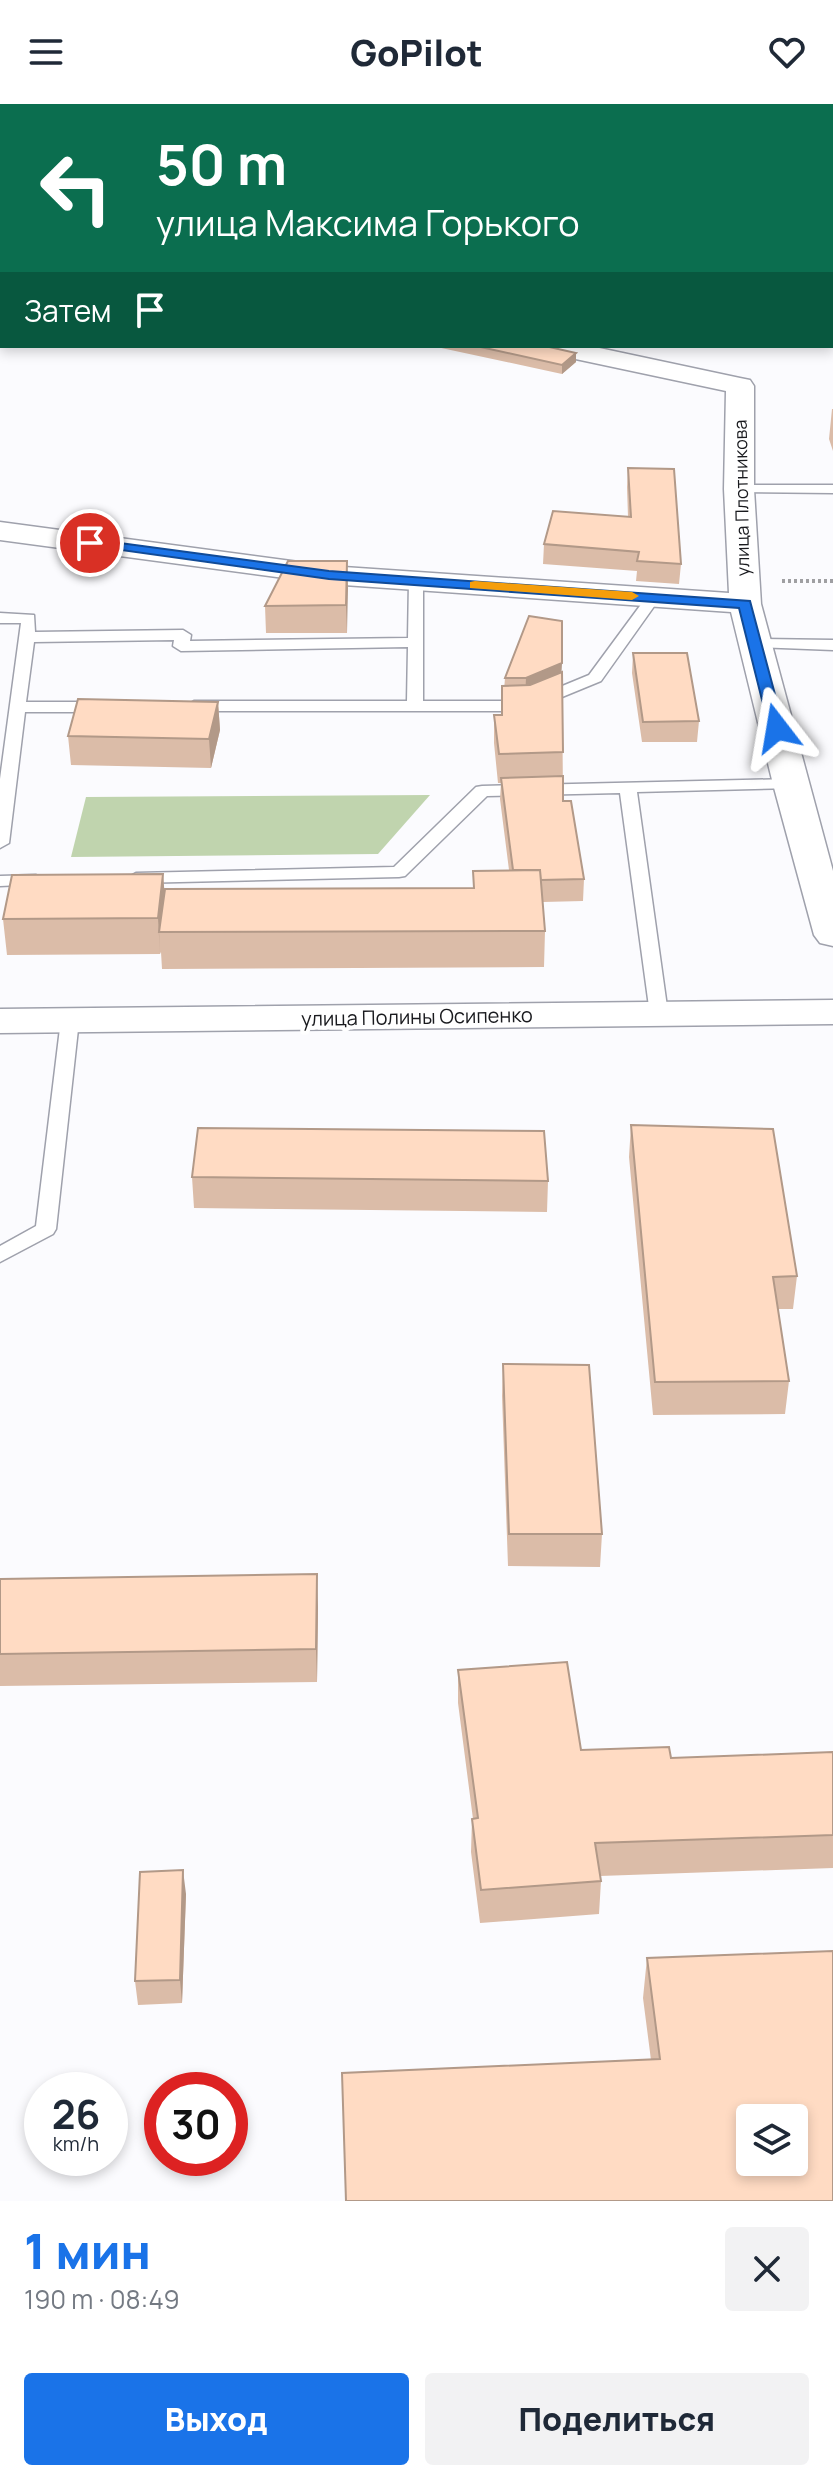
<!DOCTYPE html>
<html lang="ru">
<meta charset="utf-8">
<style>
:root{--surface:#fff;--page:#f2f2f3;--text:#1f2937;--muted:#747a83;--accent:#1a73e8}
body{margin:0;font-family:Manrope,sans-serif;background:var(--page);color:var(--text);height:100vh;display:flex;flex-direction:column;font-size:30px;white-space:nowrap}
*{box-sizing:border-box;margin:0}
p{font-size:26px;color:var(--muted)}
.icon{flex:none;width:44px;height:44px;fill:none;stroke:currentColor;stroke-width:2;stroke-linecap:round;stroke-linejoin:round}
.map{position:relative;height:2097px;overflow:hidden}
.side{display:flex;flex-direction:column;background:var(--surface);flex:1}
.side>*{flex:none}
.banner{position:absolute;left:0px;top:0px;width:834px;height:244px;box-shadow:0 4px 12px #0003;background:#0b6e4f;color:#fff;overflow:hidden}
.fabs{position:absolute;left:736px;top:2000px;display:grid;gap:16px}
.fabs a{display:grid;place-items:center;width:72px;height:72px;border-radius:8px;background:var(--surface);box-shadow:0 4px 12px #0003;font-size:40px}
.speed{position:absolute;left:24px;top:1968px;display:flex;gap:16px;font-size:40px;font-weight:700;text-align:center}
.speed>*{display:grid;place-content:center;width:104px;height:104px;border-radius:50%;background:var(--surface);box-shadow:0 4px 12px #0003;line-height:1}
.speed small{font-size:20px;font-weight:400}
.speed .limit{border:12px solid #d22;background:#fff;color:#111}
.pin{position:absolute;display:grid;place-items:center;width:68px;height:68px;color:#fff;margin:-34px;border:4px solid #fff;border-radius:50%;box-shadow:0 2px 8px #0007}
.me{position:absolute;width:88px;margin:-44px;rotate:346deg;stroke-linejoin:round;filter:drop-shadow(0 0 6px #0008)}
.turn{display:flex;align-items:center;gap:28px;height:168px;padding:0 24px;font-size:36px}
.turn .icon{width:104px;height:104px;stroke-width:2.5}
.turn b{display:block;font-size:56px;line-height:68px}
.then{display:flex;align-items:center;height:76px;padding:0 24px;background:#0003;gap:16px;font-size:30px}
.round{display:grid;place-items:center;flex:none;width:84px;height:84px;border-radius:8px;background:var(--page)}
.head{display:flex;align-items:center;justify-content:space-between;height:136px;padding:0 24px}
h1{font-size:48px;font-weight:800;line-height:60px;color:var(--accent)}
.primary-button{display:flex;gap:16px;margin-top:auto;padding:16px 24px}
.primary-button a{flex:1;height:92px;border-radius:8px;background:var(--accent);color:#fff;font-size:32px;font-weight:800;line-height:92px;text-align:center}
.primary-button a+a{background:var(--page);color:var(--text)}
header{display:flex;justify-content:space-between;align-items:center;height:104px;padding:0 24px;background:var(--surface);font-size:36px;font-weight:800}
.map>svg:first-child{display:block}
.green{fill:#c0d4ae}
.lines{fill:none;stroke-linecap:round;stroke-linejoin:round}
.service-casing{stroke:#9fa1ac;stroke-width:3}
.minor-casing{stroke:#9fa1ac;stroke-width:3}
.path{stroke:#9f9fa2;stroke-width:4;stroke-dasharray:3 3;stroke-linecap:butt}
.service{fill:#fff;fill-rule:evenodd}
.minor{fill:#fff;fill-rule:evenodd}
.wall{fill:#dbbca8}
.shaded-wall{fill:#b29988}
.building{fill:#ffdbc3;stroke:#b29988;stroke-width:2;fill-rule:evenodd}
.route{fill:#1a73e8;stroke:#114b97;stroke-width:2}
.slow{fill:#f59e0b}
.labels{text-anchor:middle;stroke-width:8;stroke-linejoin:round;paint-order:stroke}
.far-street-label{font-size:18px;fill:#191a1e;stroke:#fff}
.street-label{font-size:20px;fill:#191a1e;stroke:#fff}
</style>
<header><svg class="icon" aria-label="menu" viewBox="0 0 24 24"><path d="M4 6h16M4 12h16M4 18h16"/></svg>GoPilot<svg class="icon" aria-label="heart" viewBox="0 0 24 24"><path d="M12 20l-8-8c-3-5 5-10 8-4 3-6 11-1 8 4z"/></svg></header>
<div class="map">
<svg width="833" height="2097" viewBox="0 0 833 2097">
<rect width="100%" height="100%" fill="#fbfbfe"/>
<path class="green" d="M 430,691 L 378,750 L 71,753 L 86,693 Z"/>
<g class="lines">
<g class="service-casing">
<path id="service" d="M 739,381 L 833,381 L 833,389 L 734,388 L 734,382 Z
M 416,473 L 423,477 L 423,597 L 526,597 L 589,571 L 648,491 L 653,490 L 660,494 L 601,577 L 528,607 L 194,607 L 186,602 L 194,597 L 407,597 L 408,543 L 181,547 L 173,542 L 174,536 L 34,538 L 26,598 L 102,598 L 110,603 L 102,608 L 25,608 L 9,739 L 0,744 L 0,675 L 21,519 L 0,519 L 0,509 L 34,511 L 35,528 L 183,526 L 191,531 L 190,537 L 408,534 L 409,477 Z
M 757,535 L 833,536 L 833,546 L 752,543 L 749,540 Z
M 790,675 L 796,676 L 798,680 L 796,684 L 637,688 L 668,910 L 659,916 L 650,910 L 620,689 L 487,692 L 405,772 L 399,773 L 136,779 L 127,774 L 136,769 L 394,763 L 476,683 L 482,682 Z
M 36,771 L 45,776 L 42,780 L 0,782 L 0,772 Z
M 70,910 L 79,916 L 56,1125 L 53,1130 L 0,1158 L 0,1142 L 36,1122 L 61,916 Z"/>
</g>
<g class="minor-casing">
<path id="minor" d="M 112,0 L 134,0 L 134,2 L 112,2 Z
M 539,242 L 590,242 L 740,274 L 750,276 L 754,282 L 754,385 L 761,500 L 833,767 L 833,842 L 820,839 L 814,831 L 773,680 L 731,508 L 329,480 L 0,436 L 0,418 L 329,462 L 729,489 L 724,385 L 726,287 L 552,250 L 543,248 Z
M 833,896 L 833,920 L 0,929 L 0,905 Z"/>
</g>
<path class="path" d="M 782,477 L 833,477"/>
<use href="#service" class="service"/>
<use href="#minor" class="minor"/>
</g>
<path class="wall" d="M 580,0 L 833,0 L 833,21 L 832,2 L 580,2 Z
M 2,121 L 2,153 L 0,152 L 0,122 Z
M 432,242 L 545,242 L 576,258 L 562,270 Z
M 832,305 L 833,305 L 833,347 L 829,335 Z
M 628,364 L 681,460 L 679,480 L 636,477 L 637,467 L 543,460 L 544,440 L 628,413 L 627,383 Z
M 347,457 L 347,529 L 266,529 L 265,502 Z
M 633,549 L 699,617 L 697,638 L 642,638 L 632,569 Z
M 562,569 L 563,697 L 584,775 L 583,797 L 543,798 L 545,827 L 544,863 L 162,865 L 161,848 L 160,850 L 7,851 L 3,815 L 163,770 L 164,786 L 473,784 L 473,767 L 509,766 L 500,695 L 501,679 L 498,679 L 494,639 L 494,611 L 502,611 L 505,574 Z
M 218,598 L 220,626 L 211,664 L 71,661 L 68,632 Z
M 631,1021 L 797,1172 L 793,1205 L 778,1205 L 789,1277 L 785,1310 L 653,1311 L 629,1053 Z
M 192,1073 L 548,1077 L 547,1108 L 194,1104 Z
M 503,1260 L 602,1430 L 600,1463 L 508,1462 L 502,1292 Z
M 0,1475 L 318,1503 L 317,1578 L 0,1582 Z
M 458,1566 L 581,1646 L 671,1654 L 833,1648 L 833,1764 L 600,1772 L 601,1777 L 599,1810 L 480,1819 L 471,1748 L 472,1715 L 473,1715 L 458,1599 Z
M 186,1790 L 182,1899 L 138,1901 L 135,1877 Z
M 647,1854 L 833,2097 L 651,1956 L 643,1894 Z"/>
<path class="shaded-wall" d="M 2,104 L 2,116 L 0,116 L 0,105 Z
M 576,249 L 576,258 L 562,270 L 562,261 Z
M 347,457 L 348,484 L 347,529 L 346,501 Z
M 562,559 L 561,579 L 525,594 L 526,574 Z
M 218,598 L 220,626 L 211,664 L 209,635 Z
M 163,770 L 166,806 L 159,828 L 160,850 L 158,814 Z
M 317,1470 L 318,1503 L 317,1578 L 316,1545 Z
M 183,1766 L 186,1790 L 182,1899 L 180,1876 Z"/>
<path class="building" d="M 142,0 L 191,0 L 191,2 L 142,2 Z
M 597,0 L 833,0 L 833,10 L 832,2 L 608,2 Z
M 2,121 L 2,142 L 0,141 L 0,122 Z
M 476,242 L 545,242 L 576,249 L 562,261 Z
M 628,364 L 674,365 L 681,460 L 637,457 L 639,448 L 544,440 L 553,407 L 631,413 Z
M 288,457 L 347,457 L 346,501 L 265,502 Z
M 529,512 L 562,517 L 562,559 L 526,574 L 505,574 Z
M 633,549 L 687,549 L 699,617 L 643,618 Z
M 562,568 L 563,648 L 499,650 L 494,611 L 502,611 L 502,582 L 530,581 Z
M 78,595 L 218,598 L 209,635 L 68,632 Z
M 563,672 L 563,697 L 571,697 L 584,775 L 541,776 L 540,766 L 513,766 L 501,674 Z
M 540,766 L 545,827 L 159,828 L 165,785 L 474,784 L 473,767 Z
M 163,770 L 158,814 L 3,815 L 12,771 Z
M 631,1021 L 773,1025 L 797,1172 L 773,1173 L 789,1277 L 655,1278 Z
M 198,1024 L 544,1027 L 548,1077 L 192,1073 Z
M 503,1260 L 589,1261 L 602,1430 L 509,1430 Z
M 317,1470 L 316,1545 L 0,1550 L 0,1475 Z
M 567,1558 L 581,1646 L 669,1643 L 671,1654 L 833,1648 L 833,1731 L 595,1739 L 601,1777 L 481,1786 L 472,1715 L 478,1714 L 458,1566 Z
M 183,1766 L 180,1876 L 135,1877 L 140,1768 Z
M 833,1847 L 833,2097 L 346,2097 L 342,1969 L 660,1955 L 647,1854 ZM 750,2014 L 794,2014 L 794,2058 L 750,2058 Z"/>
<path class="route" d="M 90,435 L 329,467 L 750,497 L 784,624 L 777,629 L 769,624 L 739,504 L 329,475 L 85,441 L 85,436 Z"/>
<path class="slow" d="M 475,477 L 632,488 L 639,492 L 632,496 L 470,484 L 470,478 Z"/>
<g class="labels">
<g class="far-street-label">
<text transform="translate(742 394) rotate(-91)" y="6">улица Плотникова</text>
</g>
<g class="street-label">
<text transform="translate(417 913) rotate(-1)" y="7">улица Полины Осипенко</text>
</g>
</g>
</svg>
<div class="fabs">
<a><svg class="icon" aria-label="layers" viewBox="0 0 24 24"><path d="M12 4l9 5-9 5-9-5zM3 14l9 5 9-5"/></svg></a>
</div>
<div class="speed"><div>26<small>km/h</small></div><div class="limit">30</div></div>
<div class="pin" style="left:90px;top:439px;background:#d93025"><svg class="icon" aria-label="arrive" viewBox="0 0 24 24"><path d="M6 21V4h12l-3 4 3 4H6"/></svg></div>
<svg class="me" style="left:777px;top:624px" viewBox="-20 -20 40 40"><path d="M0-17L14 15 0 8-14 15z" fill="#1a73e8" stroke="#fff" stroke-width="4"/></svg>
<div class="banner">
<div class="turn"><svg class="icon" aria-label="left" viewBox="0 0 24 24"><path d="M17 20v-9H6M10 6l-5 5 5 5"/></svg><div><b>50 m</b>улица Максима Горького</div></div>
<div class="then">Затем<svg class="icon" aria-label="arrive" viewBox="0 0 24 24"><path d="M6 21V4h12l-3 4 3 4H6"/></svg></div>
</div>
</div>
<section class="side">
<div class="head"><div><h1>1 мин</h1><p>190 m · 08:49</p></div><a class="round"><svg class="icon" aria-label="close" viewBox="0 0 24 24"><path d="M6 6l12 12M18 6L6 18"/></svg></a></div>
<div class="primary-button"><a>Выход</a><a>Поделиться</a></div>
</section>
